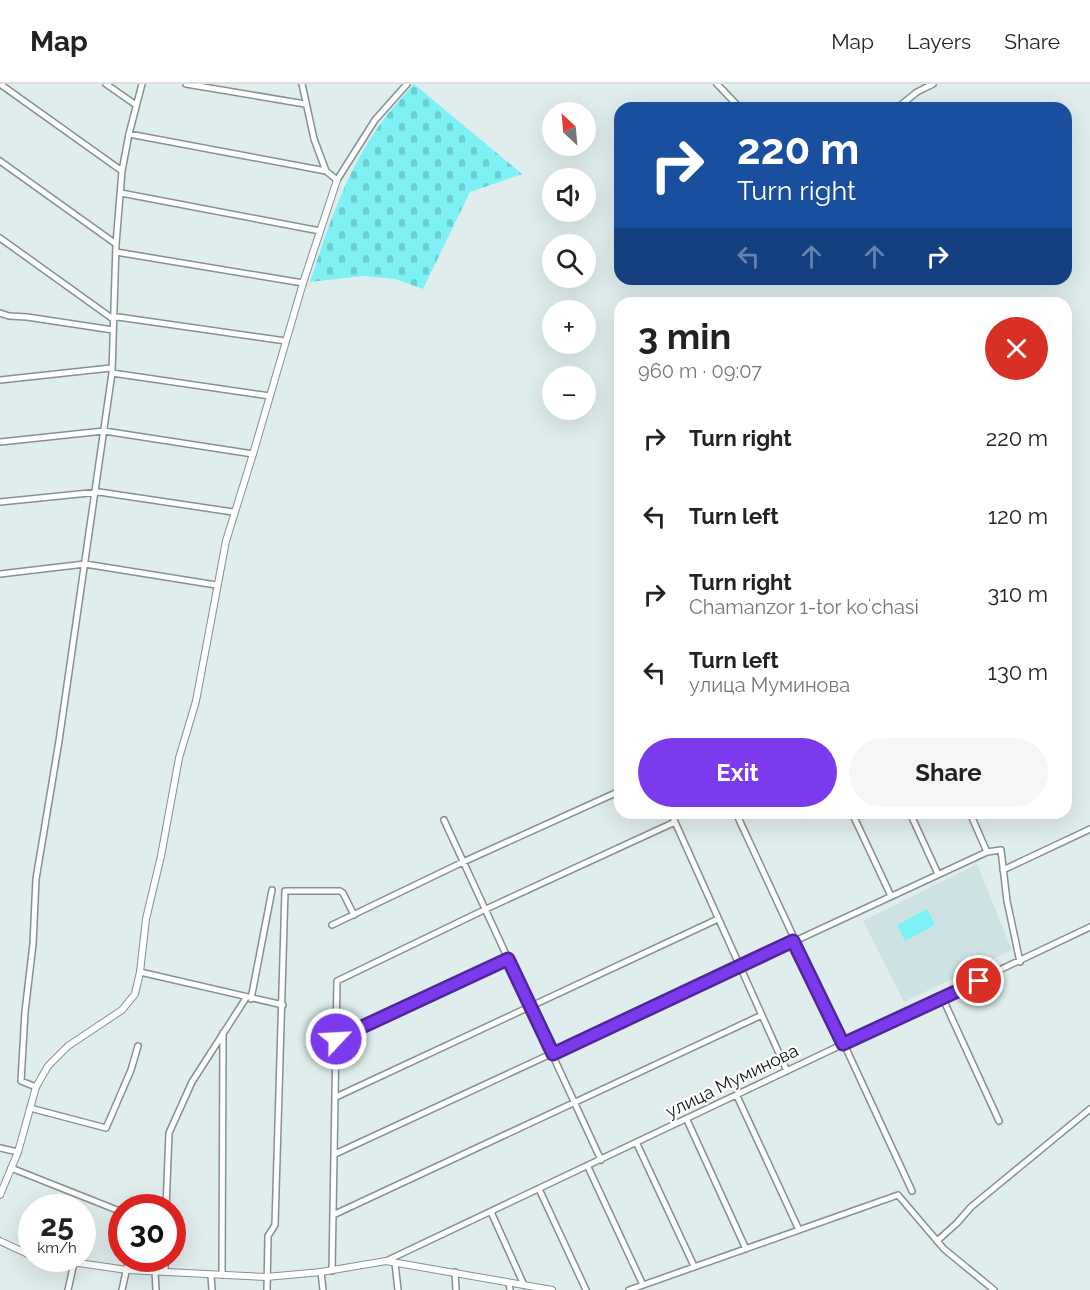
<!DOCTYPE html>
<meta charset="utf-8">
<style>
:root{--surface:#fff;--page:#f6f6f6;--text:#222;--muted:#767676;--line:#e0e0e0;--accent:#7c3aed}
body{margin:0;font-family:Raleway,sans-serif;background:var(--page);color:var(--text);height:100vh;display:flex;flex-direction:column;font-size:22px;white-space:nowrap}
*{box-sizing:border-box;margin:0}
p{font-size:20px;color:var(--muted)}
.icon{flex:none;width:33px;height:33px;fill:none;stroke:currentColor;stroke-width:2;stroke-linecap:round;stroke-linejoin:round}
.map{position:relative;flex:1;overflow:hidden}
.panel{position:absolute;left:614px;top:213px;width:458px;height:522px;display:flex;flex-direction:column;background:var(--surface);border-radius:18px;box-shadow:0 6px 24px #0002}
.panel>*{flex:none}
.banner{position:absolute;left:614px;top:18px;width:458px;height:183px;border-radius:18px;box-shadow:0 6px 24px #0002;background:#1a4fa0;color:#fff;overflow:hidden}
.needle{width:39px;rotate:334deg}
.buttons{position:absolute;left:542px;top:18px;display:grid;gap:12px}
.buttons a{display:grid;place-items:center;width:54px;height:54px;border-radius:50%;background:var(--surface);box-shadow:0 6px 24px #0002;font-size:30px}
.speed{position:absolute;left:18px;top:1110px;display:flex;gap:12px;font-size:30px;font-weight:700;text-align:center}
.speed>*{display:grid;place-content:center;width:78px;height:78px;border-radius:50%;background:var(--surface);box-shadow:0 6px 24px #0002;line-height:1}
.speed small{font-size:15px;font-weight:400}
.speed .limit{border:9px solid #d22;background:#fff;color:#111}
.pin{position:absolute;display:grid;place-items:center;width:51px;height:51px;color:#fff;margin:-26px;border:3px solid #fff;border-radius:50%;box-shadow:0 2px 6px #0007}
.me{position:absolute;width:66px;margin:-33px;rotate:65deg;stroke-linejoin:round;filter:drop-shadow(0 0 4px #0008)}
.turn{display:flex;align-items:center;gap:21px;height:126px;padding:0 24px;font-size:27px}
.turn .icon{width:78px;height:78px;stroke-width:2.5}
.turn b{display:block;font-size:42px;line-height:51px}
.lanes{display:flex;align-items:center;height:57px;padding:0 24px;background:#0003;justify-content:center;gap:30px;direction:ltr}
.lanes .off{opacity:.35}
.round{display:grid;place-items:center;flex:none;width:63px;height:63px;border-radius:32px;background:var(--page)}
.headline{display:flex;align-items:center;justify-content:space-between;height:102px;padding:0 24px}
h1{font-size:36px;font-weight:700;line-height:45px}
.button{display:flex;gap:12px;margin-top:auto;padding:12px 24px}
.button a{flex:1;height:69px;border-radius:36px;background:var(--accent);color:#fff;font-size:24px;font-weight:700;line-height:69px;text-align:center}
.button a+a{background:var(--page);color:var(--text)}
ul{padding:0;list-style:none}
li{display:flex;align-items:center;gap:18px;height:78px;padding:0 24px}
li div{flex:1}
li b{display:block;font-size:22px}
li em{font-style:normal}
header{display:flex;align-items:center;gap:36px;box-sizing:border-box;height:84px;padding:0 30px;background:var(--surface);border-bottom:2px solid var(--line)}
header strong{font-size:28px}
nav{display:flex;gap:33px;margin-inline-start:auto;font-size:21px}
.map>svg:first-child{display:block}
.built{fill:#cde3e3}
.green{fill:#7ef1f5}
.cemetery{fill:url(#cemetery-stones)}
.lines{fill:none;stroke-linecap:round;stroke-linejoin:round}
.minor-casing{stroke:#859191;stroke-width:8}
.tertiary-casing{stroke:#859191;stroke-width:8}
.minor{stroke:#fff;stroke-width:5}
.tertiary{stroke:#fff;stroke-width:6}
.route-casing{stroke:#51269a;stroke-width:15}
.route{stroke:#7c3aed;stroke-width:10}
.labels{text-anchor:middle;stroke-width:4.5;stroke-linejoin:round;paint-order:stroke}
.street-label{font-size:18px;fill:#121616;stroke:#fff}
</style>
<header>
<strong>Map</strong>
<nav><a>Map</a><a>Layers</a><a>Share</a></nav>
</header>
<div class="map">
<svg width="1090" height="1206" viewBox="0 0 1090 1206">
<defs>
<pattern id="cemetery-stones" width="16" height="16" patternUnits="userSpaceOnUse" patternTransform="scale(1.5)"><rect width="16" height="16" fill="#7ef1f5"/><path d="M2 7V4a2 2 0 0 1 4 0v3zM10 15v-3a2 2 0 0 1 4 0v3z" fill="#6cced1"/></pattern>
</defs>
<rect width="100%" height="100%" fill="#e0eded"/>
<path class="built" d="M 977,780 L 1012,866 L 904,918 L 863,837 Z"/>
<path class="green" d="M 927,825 L 935,841 L 905,857 L 897,841 Z"/>
<path class="cemetery" d="M 414,0 L 522,90 L 470,108 L 423,205 L 395,195 L 363,192 L 310,198 C 328,143 346,87 381,39 C 391,25 403,13 414,0 Z"/>
<g class="lines">
<g class="minor-casing">
<path id="minor" d="M 0,0 L 122,87
M 106,0 L 136,21
M 186,0 L 305,20
M 302,0 L 314,55 L 326,87
M 717,0 L 740,24
M 897,24 L 917,8 L 933,0
M 129,50 L 326,87 L 337,96 L 375,36 L 407,0
M 0,77 L 116,160
M 121,109 L 320,147
M 0,154 L 113,235 L 118,233 L 286,257
M 116,168 L 303,199
M 0,229 L 9,232 L 27,233 L 113,246
M 112,289 L 270,312
M 0,296 L 111,284
M 0,358 L 104,347 L 253,370
M 0,418 L 99,408 L 233,428
M 0,490 L 85,480 L 216,501
M 671,729 L 675,738
M 736,729 L 795,856
M 852,729 L 891,812
M 910,729 L 938,790
M 970,729 L 987,768
M 444,736 L 601,1076
M 1003,786 L 1090,745
M 332,841 L 463,778 L 620,707
M 793,857 L 843,960
M 140,888 L 283,921
M 251,915 L 272,806
M 943,915 L 999,1037
M 336,955 L 508,875
M 844,960 L 912,1107
M 36,1003 L 21,997 L 25,928 L 33,860 L 36,795 L 59,657 L 112,289 L 116,160 L 122,87 L 129,50 L 142,0
M 737,1012 L 799,1146
M 336,1013 L 718,835
M 30,1024 L 106,1044 L 131,986 L 138,962
M 687,1036 L 746,1165
M 637,1060 L 694,1182
M 0,1064 L 18,1068
M 335,1070 L 987,768 L 1001,766 L 1007,817 L 1020,878
M 588,1083 L 643,1201
M 11,1084 L 122,1128
M 539,1105 L 586,1206
M 166,1124 L 169,1049 L 192,998 L 246,914
M 491,1128 L 524,1201
M 333,1131 L 762,931
M 937,1157 L 957,1139 L 971,1123 L 1090,1025
M 386,1177 L 1090,843
M 395,1179 L 398,1206
M 155,1187 L 156,1206
M 165,1187 L 165,1174
M 332,1187 L 337,897 L 486,825 L 675,738 L 787,987
M 321,1188 L 323,1206
M 455,1188 L 456,1206
M 211,1191 L 212,1206
M 222,1191 L 223,949
M 509,1199 L 510,1206
M 68,1206 L 74,1179
M 122,1206 L 129,1174
M 267,1206 L 268,1152 L 275,1141 L 285,807 L 340,807 L 343,809 L 354,831
M 629,1206 L 898,1111 L 944,1165 L 994,1206"/>
</g>
<g class="tertiary-casing">
<path id="tertiary" d="M 0,1111 L 18,1068 L 36,1003 L 48,982 L 68,962 L 122,926 L 135,910 L 140,888 L 146,835 L 161,772 L 179,674 L 196,617 L 226,457 L 253,370 L 303,199 L 337,96
M 0,1157 L 32,1172
M 44,1174 L 127,1186 L 266,1193 L 321,1188 L 386,1177 L 552,1206"/>
</g>
<use href="#minor" class="minor"/>
<use href="#tertiary" class="tertiary"/>
</g>
<g class="lines">
<g class="route-casing">
<path id="route" d="M 336,955 L 508,875 L 553,970 L 793,857 L 843,960 L 979,897"/>
</g>
<use href="#route" class="route"/>
</g>
<g class="labels">
<g class="street-label">
<text transform="translate(732 997) rotate(-26)" y="6">улица Муминова</text>
</g>
</g>
</svg>
<div class="buttons">
<a><svg class="needle" viewBox="-14 -14 28 28"><path d="M0-13l5 13h-10z" fill="#e53935"/><path d="M0 13l5-13h-10z" fill="#767676"/></svg></a>
<a><svg class="icon" aria-label="sound" viewBox="0 0 24 24"><path d="M4 9h4l5-4v14l-5-4H4zM17 9q2 3 0 6"/></svg></a>
<a><svg class="icon" aria-label="search" viewBox="0 0 24 24"><circle cx="10" cy="10" r="6"/><path d="M15 15l6 6"/></svg></a>
<a>+</a>
<a>−</a>
</div>
<div class="speed"><div>25<small>km/h</small></div><div class="limit">30</div></div>
<div class="pin" style="left:979px;top:897px;background:#d93025"><svg class="icon" aria-label="arrive" viewBox="0 0 24 24"><path d="M6 21V4h12l-3 4 3 4H6"/></svg></div>
<svg class="me" style="left:336px;top:955px" viewBox="-20 -20 40 40"><circle r="17" fill="#7c3aed" stroke="#fff" stroke-width="3"/><path d="M0-11L8 9 0 5-8 9z" fill="#fff"/></svg>
<div class="banner">
<div class="turn"><svg class="icon" aria-label="right" viewBox="0 0 24 24"><path d="M7 20v-9h11M14 6l5 5-5 5"/></svg><div><b>220 m</b>Turn right</div></div>
<div class="lanes"><svg class="icon off" aria-label="left" viewBox="0 0 24 24"><path d="M17 20v-9H6M10 6l-5 5 5 5"/></svg><svg class="icon off" aria-label="ahead" viewBox="0 0 24 24"><path d="M12 20V5M6 11l6-6 6 6"/></svg><svg class="icon off" aria-label="ahead" viewBox="0 0 24 24"><path d="M12 20V5M6 11l6-6 6 6"/></svg><svg class="icon" aria-label="right" viewBox="0 0 24 24"><path d="M7 20v-9h11M14 6l5 5-5 5"/></svg></div>
</div>
<section class="panel">
<div class="headline"><div><h1>3 min</h1><p>960 m · 09:07</p></div><a class="round" style="background:#d93025;color:#fff"><svg class="icon" aria-label="close" viewBox="0 0 24 24"><path d="M6 6l12 12M18 6L6 18"/></svg></a></div>
<ul>
<li><svg class="icon" aria-label="right" viewBox="0 0 24 24"><path d="M7 20v-9h11M14 6l5 5-5 5"/></svg><div><b>Turn right</b></div><em>220 m</em></li>
<li><svg class="icon" aria-label="left" viewBox="0 0 24 24"><path d="M17 20v-9H6M10 6l-5 5 5 5"/></svg><div><b>Turn left</b></div><em>120 m</em></li>
<li><svg class="icon" aria-label="right" viewBox="0 0 24 24"><path d="M7 20v-9h11M14 6l5 5-5 5"/></svg><div><b>Turn right</b><p>Chamanzor 1-tor koʻchasi</p></div><em>310 m</em></li>
<li><svg class="icon" aria-label="left" viewBox="0 0 24 24"><path d="M17 20v-9H6M10 6l-5 5 5 5"/></svg><div><b>Turn left</b><p>улица Муминова</p></div><em>130 m</em></li>
</ul>
<div class="button"><a>Exit</a><a>Share</a></div>
</section>
</div>
